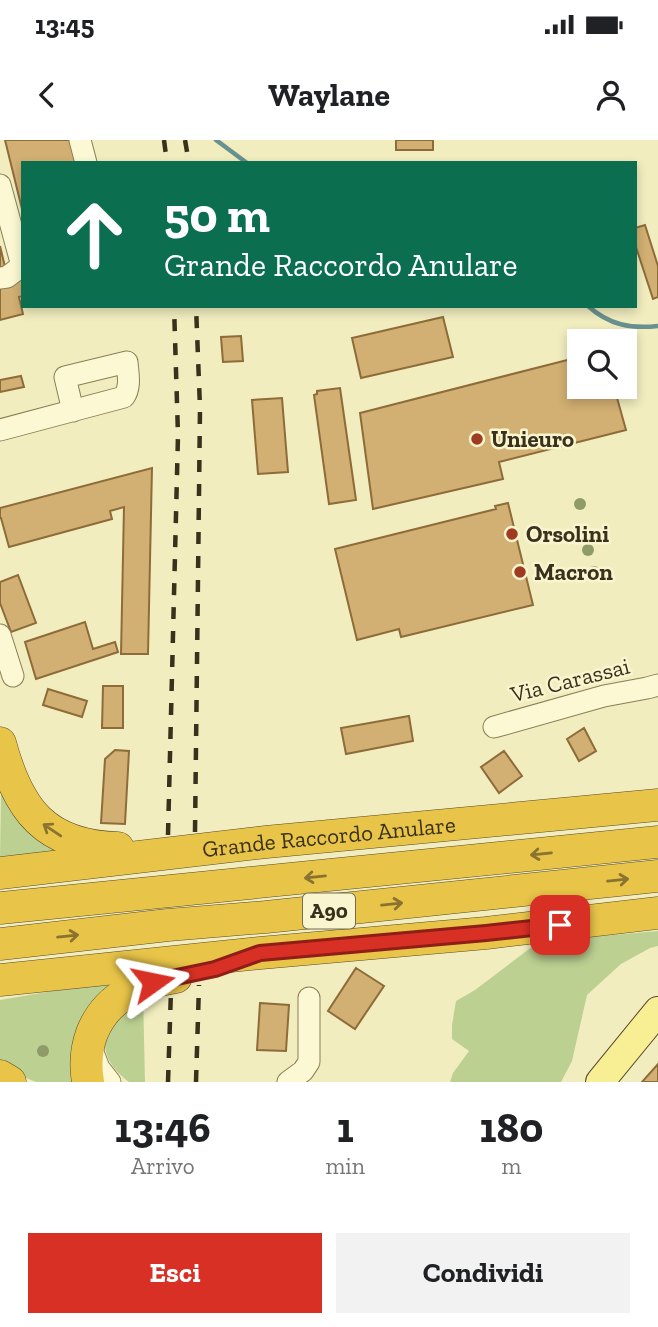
<!DOCTYPE html>
<html lang="it">
<style>
:root{--surface:#fff;--page:#f2f2f2;--text:#202124;--muted:#757577;--accent:#d93025}
body{margin:0;font-family:"Zilla Slab",serif;background:var(--page);color:var(--text);height:100vh;display:flex;flex-direction:column;font-size:26px;white-space:nowrap}
*{box-sizing:border-box;margin:0}
p{font-size:23px;color:var(--muted)}
.icon{flex:none;width:38px;height:38px;fill:none;stroke:currentColor;stroke-width:2;stroke-linecap:round;stroke-linejoin:round}
.map{position:relative;height:942px;overflow:hidden}
.panel{display:flex;flex-direction:column;background:var(--surface);flex:1}
.panel>*{flex:none}
.guide{position:absolute;left:21px;top:21px;width:616px;height:147px;border-radius:0px;box-shadow:0 4px 10px #0003;background:#0b6e4f;color:#fff;overflow:hidden}
.fabs{position:absolute;left:567px;top:189px;display:grid;gap:14px}
.fabs a{display:grid;place-items:center;width:70px;height:70px;border-radius:0px;background:var(--surface);box-shadow:0 4px 10px #0003;font-size:35px}
.pin{position:absolute;display:grid;place-items:center;width:60px;height:60px;color:#fff;margin:-30px;border-radius:14px;box-shadow:0 4px 10px #0006}
.me{position:absolute;width:77px;margin:-38px;rotate:78deg;stroke-linejoin:round;filter:drop-shadow(0 0 5px #0008)}
.turn{display:flex;align-items:center;gap:24px;height:147px;padding:0 28px;font-size:32px}
.turn .icon{width:91px;height:91px;stroke-width:2.5}
.turn b{display:block;font-size:49px;line-height:60px}
.eta{display:flex;justify-content:space-evenly;align-items:center;height:119px;text-align:center}
.eta b{font-size:42px;font-weight:700;line-height:49px}
.action{display:flex;gap:14px;margin-top:auto;padding:14px 28px}
.action a{flex:1;height:80px;border-radius:0px;background:var(--accent);color:#fff;font-size:28px;font-weight:700;line-height:80px;text-align:center}
.action a+a{background:var(--page);color:var(--text)}
.status{display:flex;justify-content:space-between;align-items:center;height:49px;padding:0 35px;background:var(--surface);direction:ltr}
.status svg{height:19px;fill:currentColor}
header{display:flex;justify-content:space-between;align-items:center;height:91px;padding:0 28px;background:var(--surface);font-size:32px;font-weight:700}
.map>svg:first-child{display:block}
.green{fill:#bcd092}
.lines{fill:none;stroke-linecap:round;stroke-linejoin:round}
.stream{stroke:#699190;stroke-width:4.5}
.building{fill:#d2af72;stroke:#8d6c3a;stroke-width:2}
.minor-casing{stroke:#8b7e56;stroke-width:23}
.major-casing{stroke:#594a2b;stroke-width:30}
.highway-casing{stroke:#594a2b;stroke-width:33}
.minor{stroke:#fbf8d3;stroke-width:21}
.major{stroke:#f8ee93;stroke-width:28}
.highway{stroke:#e8c448;stroke-width:32}
.rail{stroke:#3a311c;stroke-width:4.5;stroke-dasharray:12 12;stroke-linecap:butt}
.tree{fill:#8f9b68}
.oneway{stroke:#887330}
.route-casing{stroke:#8d1f18;stroke-width:18}
.route{stroke:#d93025;stroke-width:12}
.poi-dot{fill:#9f3b21;stroke:#f8f5cf;stroke-width:2.5}
.labels{text-anchor:middle;stroke-width:5;stroke-linejoin:round;paint-order:stroke}
.shield{fill:#f8f5cf;stroke:#736c52;stroke-width:2}
.shield-label{font-size:21px;font-weight:bold;fill:#3a311c}
.poi-label{font-size:23px;font-weight:bold;fill:#3a311c;stroke:#f8f5cf;text-anchor:start}
.street-label{font-size:23px;fill:#3a311c;stroke:#f8f5cf}
</style>
<div class="status"><b>13:45</b><svg viewBox="0 0 49 12"><path d="M0 12V9h3v3zM5 12V6h3v6zM10 12V3h3v9zM15 12V0h3v12zM26 1h20v11H26zM47 4h2v5h-2z"/></svg></div>
<header><svg class="icon" aria-label="back" viewBox="0 0 24 24"><path d="M15 5l-7 7 7 7"/></svg>Waylane<svg class="icon" aria-label="person" viewBox="0 0 24 24"><circle cx="12" cy="8" r="4"/><path d="M4 21q1-7 8-7t8 7"/></svg></header>
<div class="map">
<svg width="658" height="942" viewBox="0 0 658 942">
<rect width="100%" height="100%" fill="#f1edbf"/>
<path class="green" d="M 1,651 L 81,714 L 0,721 Z
M 658,791 L 658,806 L 650,808 L 621,824 L 587,855 L 572,921 L 561,942 L 450,942 L 453,933 L 469,911 L 452,899 L 452,885 L 456,861 L 475,850 L 537,803 L 559,797 L 590,797 Z
M 128,838 L 80,942 L 36,942 L 0,927 L 0,860 Z
M 143,853 L 145,942 L 129,942 C 111,928 104,917 104,893 Z"/>
<g class="lines">
<path class="stream" d="M 216,0 L 247,23
M 588,166 C 609,185 631,189 658,186"/>
</g>
<path class="building" d="M 5,0 L 72,0 L 77,23 L 23,23 L 23,73 Z
M 396,0 L 433,0 L 433,10 L 396,10 Z
M 645,85 L 658,126 L 658,157 L 653,159 L 635,104 L 635,88 Z
M 0,106 L 6,131 L 0,133 Z
M 23,138 L 23,156 L 19,157 L 23,174 L 0,180 L 0,143 Z
M 443,177 L 453,217 L 361,238 L 352,198 Z
M 241,196 L 243,221 L 223,222 L 221,197 Z
M 579,217 L 579,247 L 614,247 L 626,290 L 499,322 L 503,339 L 373,369 L 360,273 Z
M 21,236 L 24,247 L 0,252 L 0,240 Z
M 340,248 L 356,360 L 329,364 L 314,255 L 317,254 L 317,251 Z
M 282,258 L 288,332 L 258,334 L 252,260 Z
M 152,328 L 148,514 L 121,514 L 124,367 L 110,371 L 112,379 L 9,407 L 1,378 L 0,378 L 0,368 Z
M 508,363 L 533,465 L 401,497 L 399,489 L 357,500 L 335,409 L 496,369 L 495,366 Z
M 18,435 L 36,483 L 11,492 L 0,463 L 0,442 Z
M 85,482 L 93,509 L 115,502 L 118,512 L 36,539 L 25,502 Z
M 103,546 L 123,546 L 123,588 L 102,588 Z
M 48,549 L 87,561 L 82,577 L 43,565 Z
M 409,576 L 413,601 L 346,614 L 341,588 Z
M 584,588 L 596,611 L 579,621 L 567,599 Z
M 115,610 L 129,611 L 125,684 L 101,683 L 105,619 Z
M 504,611 L 522,636 L 499,653 L 481,627 Z
M 356,828 L 384,846 L 355,889 L 328,871 Z
M 260,863 L 289,865 L 286,911 L 257,910 Z
M 658,924 L 658,942 L 642,942 Z"/>
<g class="lines">
<g class="minor-casing">
<path id="minor" d="M 80,0 L 86,23
M 0,45 L 22,126
M 0,138 L 7,137 L 23,125
M 0,290 L 124,257 C 131,247 128,234 127,222 L 65,237 L 73,271
M 0,495 L 13,536
M 494,587 L 604,556 L 647,548 L 658,545
M 91,907 L 99,928 L 110,942
M 288,942 L 303,931 L 309,922 L 309,858"/>
</g>
<g class="major-casing">
<path id="major" d="M 600,942 L 658,871"/>
</g>
<g class="highway-casing">
<g id="highway">
<path d="M 0,603 C 18,670 45,706 118,708"/>
<path id="s1" d="M 0,733 L 266,702 L 658,665"/>
<path d="M 0,768 L 658,702"/>
<path d="M 0,804 L 168,785 L 266,777 L 658,736"/>
<path d="M 0,840 L 260,813 L 486,793 L 658,773"/>
<path d="M 0,936 L 10,942"/>
<path d="M 88,942 C 85,925 86,909 92,893 C 107,856 139,843 176,837"/>
</g>
</g>
<use href="#minor" class="minor"/>
<use href="#major" class="major"/>
<use href="#highway" class="highway"/>
<path class="rail" d="M 164,0 L 167,23
M 185,0 L 189,23
M 195,692 L 200,268 L 196,166
M 168,695 L 178,295 L 174,166
M 168,942 L 171,850
M 196,942 L 199,845"/>
</g>
<g class="tree">
<circle cx="580" cy="364" r="6"/>
<circle cx="588" cy="410" r="6"/>
<circle cx="594" cy="432" r="6"/>
<circle cx="43" cy="911" r="6"/>
</g>
<defs><path id="oneway-shaft" d="M-6 0H5M1.5-3L5.5 0L1.5 3" fill="none" stroke-width="1.6" stroke-linecap="round" stroke-linejoin="round" transform="scale(1.75)"/></defs>
<g class="oneway">
<use href="#oneway-shaft" transform="translate(52 690) rotate(-146)"/>
<use href="#oneway-shaft" transform="translate(541 714) rotate(174)"/>
<use href="#oneway-shaft" transform="translate(315 737) rotate(174)"/>
<use href="#oneway-shaft" transform="translate(618 740) rotate(-6)"/>
<use href="#oneway-shaft" transform="translate(392 764) rotate(-6)"/>
<use href="#oneway-shaft" transform="translate(68 796) rotate(-6)"/>
</g>
<g class="lines">
<g class="route-casing">
<path id="route" d="M 153,842 L 215,829 L 260,813 L 486,793 L 560,785"/>
</g>
<use href="#route" class="route"/>
</g>
<g class="poi-dot">
<circle cx="477" cy="299" r="7"/>
<circle cx="512" cy="394" r="7"/>
<circle cx="520" cy="432" r="7"/>
</g>
<g class="labels">
<rect class="shield" x="303" y="753.5" width="52" height="35" rx="5"/>
<g class="shield-label">
<text x="329" y="778">A90</text>
</g>
<g class="poi-label">
<text x="491" y="307">Unieuro</text>
<text x="526" y="402">Orsolini</text>
<text x="534" y="440">Macron</text>
</g>
<g class="street-label">
<text transform="translate(570 540) rotate(-14)" y="8">Via Carassai</text>
<text dy="8" stroke="none"><textPath href="#s1" startOffset="331">Grande Raccordo Anulare</textPath></text>
</g>
</g>
</svg>
<div class="fabs">
<a><svg class="icon" aria-label="search" viewBox="0 0 24 24"><circle cx="10" cy="10" r="6"/><path d="M15 15l6 6"/></svg></a>
</div>
<div class="pin" style="left:560px;top:785px;background:#d93025"><svg class="icon" aria-label="arrive" viewBox="0 0 24 24"><path d="M6 21V4h12l-3 4 3 4H6"/></svg></div>
<svg class="me" style="left:153px;top:842px" viewBox="-20 -20 40 40"><path d="M0-17L14 15 0 8-14 15z" fill="#d93025" stroke="#fff" stroke-width="4"/></svg>
<div class="guide">
<div class="turn"><svg class="icon" aria-label="ahead" viewBox="0 0 24 24"><path d="M12 20V5M6 11l6-6 6 6"/></svg><div><b>50 m</b>Grande Raccordo Anulare</div></div>
</div>
</div>
<section class="panel">
<div class="eta">
<div><b>13:46</b><p>Arrivo</p></div>
<div><b>1</b><p>min</p></div>
<div><b>180</b><p>m</p></div>
</div>
<div class="action"><a>Esci</a><a>Condividi</a></div>
</section>
